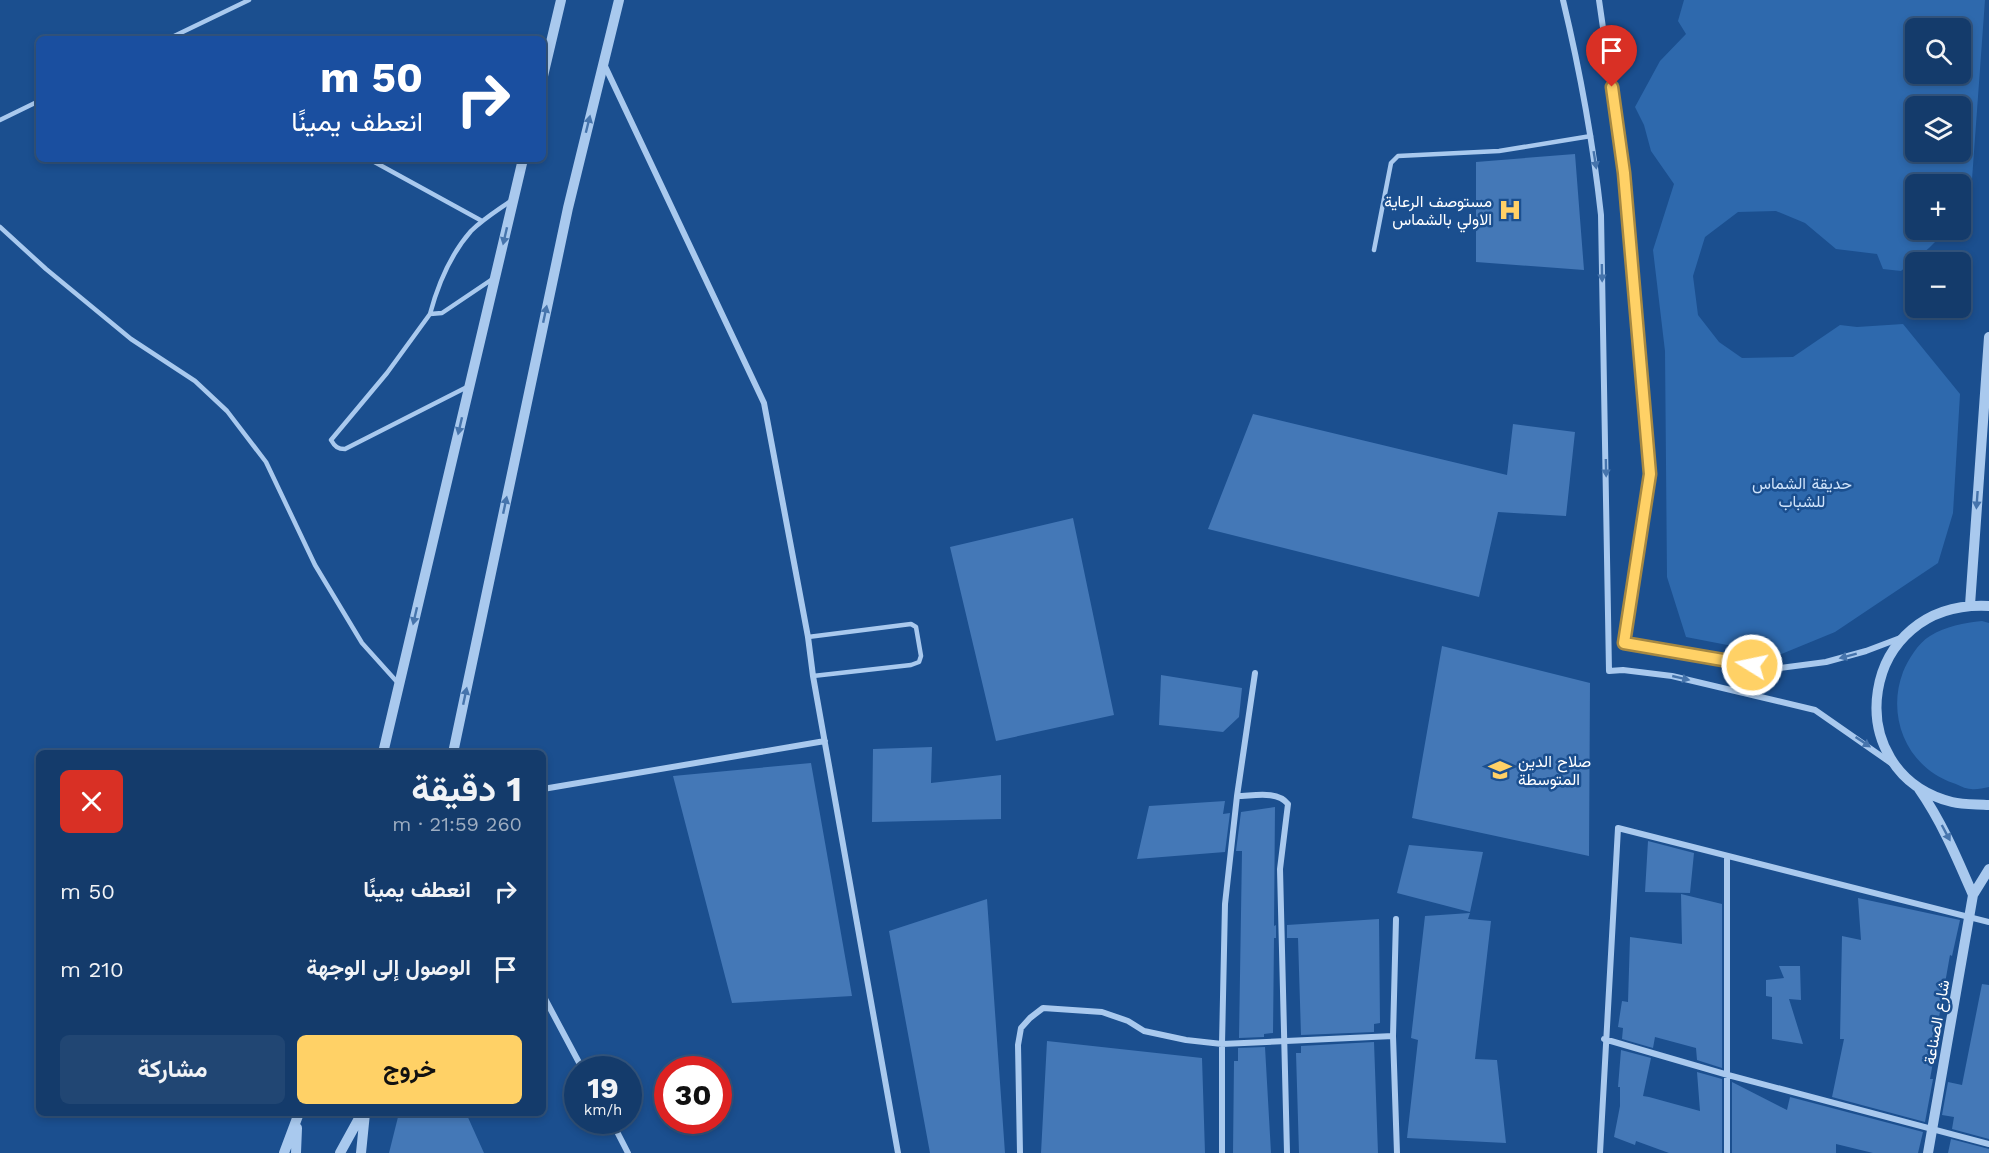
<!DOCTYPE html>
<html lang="ar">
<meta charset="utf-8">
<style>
:root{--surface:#143b6b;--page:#214673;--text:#f1f3f6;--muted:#9dadc1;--line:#33557e;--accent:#ffd166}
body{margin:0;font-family:"Work Sans",Vazirmatn,sans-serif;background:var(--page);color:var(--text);direction:rtl;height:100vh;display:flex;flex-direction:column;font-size:22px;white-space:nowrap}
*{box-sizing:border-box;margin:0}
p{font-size:20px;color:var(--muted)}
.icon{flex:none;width:33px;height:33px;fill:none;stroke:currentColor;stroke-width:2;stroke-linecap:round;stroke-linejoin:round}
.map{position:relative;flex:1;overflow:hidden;direction:ltr}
.panel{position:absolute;left:36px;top:750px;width:510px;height:366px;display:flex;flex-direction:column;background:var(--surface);border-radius:9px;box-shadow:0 3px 9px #0003,0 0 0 2px var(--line);direction:rtl}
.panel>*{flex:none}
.hud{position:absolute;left:36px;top:36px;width:510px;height:126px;border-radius:9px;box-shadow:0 3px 9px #0003,0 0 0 2px var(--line);direction:rtl;background:#1a4fa0;color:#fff;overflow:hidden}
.controls{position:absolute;left:1905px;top:18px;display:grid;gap:12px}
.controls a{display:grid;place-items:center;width:66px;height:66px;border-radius:9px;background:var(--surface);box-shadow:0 3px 9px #0003,0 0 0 2px var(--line);font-size:30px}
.speed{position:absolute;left:564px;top:1056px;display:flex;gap:12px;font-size:30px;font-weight:700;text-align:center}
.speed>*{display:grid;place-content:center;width:78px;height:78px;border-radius:50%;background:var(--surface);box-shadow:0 3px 9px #0003,0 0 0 2px var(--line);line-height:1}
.speed small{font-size:15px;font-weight:400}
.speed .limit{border:9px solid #d22;background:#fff;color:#111}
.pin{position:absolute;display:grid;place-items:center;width:51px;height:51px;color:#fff;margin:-62px -26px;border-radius:50% 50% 50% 0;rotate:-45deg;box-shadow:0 0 6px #0007}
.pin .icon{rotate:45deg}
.me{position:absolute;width:66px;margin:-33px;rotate:280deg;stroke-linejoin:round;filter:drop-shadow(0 0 4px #0008)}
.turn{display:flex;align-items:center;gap:21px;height:126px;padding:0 24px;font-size:27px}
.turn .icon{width:78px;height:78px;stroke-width:2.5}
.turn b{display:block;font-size:42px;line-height:51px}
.round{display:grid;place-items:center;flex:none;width:63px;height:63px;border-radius:9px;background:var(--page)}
.headline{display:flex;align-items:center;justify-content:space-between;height:102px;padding:0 24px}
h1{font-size:36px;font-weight:700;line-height:45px}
.cta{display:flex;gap:12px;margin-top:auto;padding:12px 24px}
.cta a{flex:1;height:69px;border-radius:9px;background:var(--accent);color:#111;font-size:24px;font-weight:700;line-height:69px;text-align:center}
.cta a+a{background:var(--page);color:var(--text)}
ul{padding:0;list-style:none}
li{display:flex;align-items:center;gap:18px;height:78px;padding:0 24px}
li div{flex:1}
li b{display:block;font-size:22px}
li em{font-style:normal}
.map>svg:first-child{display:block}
.green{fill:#2e69ad;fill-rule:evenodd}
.building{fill:#4478b7}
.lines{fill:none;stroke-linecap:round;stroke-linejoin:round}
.service{stroke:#a9c9ee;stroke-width:4.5}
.minor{stroke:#a9c9ee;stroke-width:6}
.tertiary{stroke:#a9c9ee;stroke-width:10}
.oneway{fill:#4674ac}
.route-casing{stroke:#a68842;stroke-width:15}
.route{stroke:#ffd166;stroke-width:10}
.labels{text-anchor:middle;stroke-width:5;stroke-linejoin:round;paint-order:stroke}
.poi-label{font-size:16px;fill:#fff;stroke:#1b4f8f;text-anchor:end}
.park-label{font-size:16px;fill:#cfe3fa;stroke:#1b4f8f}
.street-label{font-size:16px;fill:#fff;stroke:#1b4f8f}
</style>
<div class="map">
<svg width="1989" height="1153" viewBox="0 0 1989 1153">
<rect width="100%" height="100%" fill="#1b4f8f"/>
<path class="green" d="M 1684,0 L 1985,0 L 1970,207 L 1961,216 L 1960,184 L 1916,184 L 1916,230 L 1947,230 L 1929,248 L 1901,271 L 1883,269 L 1877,254 L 1836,249 L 1805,223 L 1776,211 L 1738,212 L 1705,237 L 1693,276 L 1698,315 L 1719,342 L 1742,358 L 1793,357 L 1840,325 L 1857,327 L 1903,324 L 1960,394 L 1953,513 L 1938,563 L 1835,632 L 1779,655 L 1686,637 L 1667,577 L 1665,351 L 1653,250 L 1674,184 L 1651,151 L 1644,125 L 1635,107 L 1660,61 L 1686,34 L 1678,21 ZM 1916,28 L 1960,28 L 1960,74 L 1916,74 ZM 1916,106 L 1960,106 L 1960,152 L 1916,152 Z
M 1982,621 L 1989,623 L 1989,787 C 1983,788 1976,790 1971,789 C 1965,789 1959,785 1953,783 C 1907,767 1886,717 1903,672 C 1908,660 1918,643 1930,636 C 1946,626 1964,623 1982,621 Z"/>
<path class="building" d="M 1575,154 L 1584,270 L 1476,262 L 1476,162 Z
M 1253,414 L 1507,475 L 1513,424 L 1575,432 L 1566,516 L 1498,512 L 1479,597 L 1208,529 Z
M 1073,518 L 1114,715 L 996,741 L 950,547 Z
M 1442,646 L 1590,683 L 1589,856 L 1412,818 Z
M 1161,675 L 1242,688 L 1239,717 L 1223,732 L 1159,725 Z
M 932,747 L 931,783 L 1001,775 L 1001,819 L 872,822 L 873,749 Z
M 811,763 L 852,996 L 732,1003 L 673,776 Z
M 1225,801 L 1223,814 L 1230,813 L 1225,852 L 1137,859 L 1149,806 Z
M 1275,807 L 1274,926 L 1276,925 L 1276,938 L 1274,938 L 1273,1033 L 1264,1034 L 1264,1037 L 1239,1038 L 1242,851 L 1236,851 L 1241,812 Z
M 1648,841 L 1694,853 L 1690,893 L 1645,892 Z
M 1409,845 L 1483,852 L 1470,912 L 1397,893 Z
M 1681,894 L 1722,904 L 1722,1068 L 1697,1060 L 1696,1048 L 1655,1037 L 1653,1048 L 1622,1039 L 1623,1028 L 1618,1027 L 1622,1001 L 1628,1002 L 1630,937 L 1682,944 Z
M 1858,898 L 1960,920 L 1952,956 L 1950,955 L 1938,1023 L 1940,1023 L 1930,1079 L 1933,1079 L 1925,1122 L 1832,1097 L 1844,1039 L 1840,1039 L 1842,936 L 1861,940 Z
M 987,899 L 1005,1153 L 930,1153 L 889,931 Z
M 1470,913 L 1468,919 L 1491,921 L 1475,1059 L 1497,1060 L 1506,1143 L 1407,1138 L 1418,1040 L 1411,1038 L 1425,916 Z
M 1379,919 L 1380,1023 L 1374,1024 L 1374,1032 L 1301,1035 L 1298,938 L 1287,938 L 1287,925 Z
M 1779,966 L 1800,966 L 1801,1000 L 1789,999 L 1803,1044 L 1772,1039 L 1772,997 L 1766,996 L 1766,980 L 1784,978 Z
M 1982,984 L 1989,985 L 1989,1139 L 1952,1129 L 1954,1117 L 1942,1115 L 1948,1082 L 1962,1085 Z
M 1047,1041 L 1202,1058 L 1205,1153 L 1041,1153 Z
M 1374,1042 L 1378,1153 L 1299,1153 L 1296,1053 L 1301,1053 L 1301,1046 Z
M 1265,1047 L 1271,1153 L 1233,1153 L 1234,1061 L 1238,1061 L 1238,1048 Z
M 1621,1050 L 1651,1058 L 1643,1096 L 1649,1097 L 1700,1111 L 1697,1072 L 1722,1079 L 1722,1153 L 1669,1153 L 1636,1141 L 1635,1145 L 1614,1137 L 1620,1106 L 1620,1087 L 1618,1087 Z
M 1732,1082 L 1787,1110 L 1790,1097 L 1923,1132 L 1918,1153 L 1873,1153 L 1836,1144 L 1836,1153 L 1732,1153 Z
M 399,1113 L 466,1113 L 484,1153 L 389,1153 Z
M 1951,1139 L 1989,1149 L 1989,1153 L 1948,1153 Z"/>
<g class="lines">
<path class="service" d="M 168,39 L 249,0
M 0,120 L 39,101
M 369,159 L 482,221
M 0,227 L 46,269 L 131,339 L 195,381 L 227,411 L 266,462 L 315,565 L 362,643 L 398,683
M 1374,250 L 1391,163 L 1398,156 L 1499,151 L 1591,136
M 494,278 L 442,313 L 430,314 C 438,284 450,255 471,231 C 483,219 498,210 512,200
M 430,314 L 387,373 L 331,440 C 335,447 338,449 345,449 L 469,386
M 808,637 L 911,624 L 916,627 L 921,656 L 919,662 L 911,665 L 813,676"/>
<path class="minor" d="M 1563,0 C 1580,71 1593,142 1601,215 L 1609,671 L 1623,670 L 1672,676 L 1815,710 L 1891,763
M 1599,0 L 1624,173 L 1650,475 L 1624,643 L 1773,669 L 1826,662 L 1866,651 L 1903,637
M 604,64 L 764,403 L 808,637 L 813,676 L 898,1153
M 543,789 L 825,741
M 1237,796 C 1253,796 1277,790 1288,804 L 1280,869 L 1287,1153
M 1396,919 L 1393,1036 L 1397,1153
M 543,995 L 583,1070
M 1604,1039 L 1728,1075 L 1989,1144
M 611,1120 L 628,1153
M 1020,1153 L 1018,1045 L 1021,1028 L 1030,1018 L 1043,1008 L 1102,1012 L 1128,1021 L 1144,1031 L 1186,1040 L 1222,1044 L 1393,1036
M 1222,1153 L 1222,1044 L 1225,904 L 1237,796 L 1255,673
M 1600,1153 L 1618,828 L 1989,922
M 1727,1153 L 1727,857"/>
<path class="tertiary" d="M 543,76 L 561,0
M 1970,605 L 1989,337
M 1989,606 C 1858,599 1836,773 1952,802 C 1964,805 1977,804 1989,805
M 383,753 L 523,159
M 453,753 L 568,208 L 619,0
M 1919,789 C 1942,822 1957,858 1973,895
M 284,1153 L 299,1113
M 296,1153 L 297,1128
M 340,1153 L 362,1113
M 361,1153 L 365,1113
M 1928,1153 L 1973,895 L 1989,869"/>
</g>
<defs><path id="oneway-solid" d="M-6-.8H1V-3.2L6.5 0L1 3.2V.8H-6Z" transform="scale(1.5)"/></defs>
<g class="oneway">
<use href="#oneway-solid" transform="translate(588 124) rotate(-76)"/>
<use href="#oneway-solid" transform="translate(1595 160) rotate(81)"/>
<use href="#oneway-solid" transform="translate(505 236) rotate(103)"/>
<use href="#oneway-solid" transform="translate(1602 273) rotate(89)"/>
<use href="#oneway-solid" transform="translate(545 314) rotate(-78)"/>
<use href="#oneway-solid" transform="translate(460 426) rotate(103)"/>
<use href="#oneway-solid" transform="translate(1606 468) rotate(89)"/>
<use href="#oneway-solid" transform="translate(1977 500) rotate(94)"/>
<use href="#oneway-solid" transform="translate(505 505) rotate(-78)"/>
<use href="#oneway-solid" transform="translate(415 616) rotate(103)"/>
<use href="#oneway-solid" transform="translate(1848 656) rotate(165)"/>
<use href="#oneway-solid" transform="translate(1681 678) rotate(13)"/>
<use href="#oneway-solid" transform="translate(465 696) rotate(-78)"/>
<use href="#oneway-solid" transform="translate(1863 742) rotate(34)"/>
<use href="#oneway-solid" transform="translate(1946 833) rotate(62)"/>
</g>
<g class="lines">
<g class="route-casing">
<path id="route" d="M 1612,87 L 1624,173 L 1650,474 L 1624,643 L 1752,665"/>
</g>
<use href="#route" class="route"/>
</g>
<defs>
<g id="hospital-bare" transform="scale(1.8)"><path d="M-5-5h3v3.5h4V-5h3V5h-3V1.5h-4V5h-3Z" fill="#ffd166" stroke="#1b4f8f" stroke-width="2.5" paint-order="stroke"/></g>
<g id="school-bare" transform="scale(1.8)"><path d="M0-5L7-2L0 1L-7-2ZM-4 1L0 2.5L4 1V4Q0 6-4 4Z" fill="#ffd166" stroke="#1b4f8f" stroke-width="2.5" paint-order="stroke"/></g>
</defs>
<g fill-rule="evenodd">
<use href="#hospital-bare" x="1510" y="210"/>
<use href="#school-bare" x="1500" y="770"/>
</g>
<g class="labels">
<g class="poi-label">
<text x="1492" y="207">مستوصف الرعاية<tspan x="1492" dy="18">الاولي بالشماس</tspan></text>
<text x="1518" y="767" text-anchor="start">صلاح الدين<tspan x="1518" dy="18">المتوسطة</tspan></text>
</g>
<g class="park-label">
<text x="1802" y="489">حديقة الشماس<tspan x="1802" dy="18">للشباب</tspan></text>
</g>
<g class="street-label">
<text transform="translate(1936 1022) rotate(-80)" y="6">شارع الصناعة</text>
</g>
</g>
</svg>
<div class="controls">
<a><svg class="icon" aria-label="search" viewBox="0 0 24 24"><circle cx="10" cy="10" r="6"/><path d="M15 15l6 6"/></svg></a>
<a><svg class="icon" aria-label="layers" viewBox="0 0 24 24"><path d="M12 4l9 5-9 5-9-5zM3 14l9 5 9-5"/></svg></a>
<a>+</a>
<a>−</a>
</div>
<div class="speed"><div>19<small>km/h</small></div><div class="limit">30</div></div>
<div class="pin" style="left:1612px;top:87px;background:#d93025"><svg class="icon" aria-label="arrive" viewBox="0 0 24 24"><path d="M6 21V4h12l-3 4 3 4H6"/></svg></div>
<svg class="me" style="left:1752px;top:665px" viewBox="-20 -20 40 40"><circle r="17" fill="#ffd166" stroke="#fff" stroke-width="3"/><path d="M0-11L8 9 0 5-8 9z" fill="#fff"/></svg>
<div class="hud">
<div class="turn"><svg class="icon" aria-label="right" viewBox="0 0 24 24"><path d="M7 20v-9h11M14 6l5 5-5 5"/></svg><div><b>50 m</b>انعطف يمينًا</div></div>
</div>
<section class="panel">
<div class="headline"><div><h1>1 دقيقة</h1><p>260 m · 21:59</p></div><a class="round" style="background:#d93025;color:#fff"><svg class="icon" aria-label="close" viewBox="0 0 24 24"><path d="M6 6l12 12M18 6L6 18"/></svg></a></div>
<ul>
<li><svg class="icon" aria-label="right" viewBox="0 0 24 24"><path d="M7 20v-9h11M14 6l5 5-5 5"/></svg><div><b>انعطف يمينًا</b></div><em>50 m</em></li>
<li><svg class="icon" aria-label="arrive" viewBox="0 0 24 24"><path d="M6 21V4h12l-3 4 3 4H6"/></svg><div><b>الوصول إلى الوجهة</b></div><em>210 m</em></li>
</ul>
<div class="cta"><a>خروج</a><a>مشاركة</a></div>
</section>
</div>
